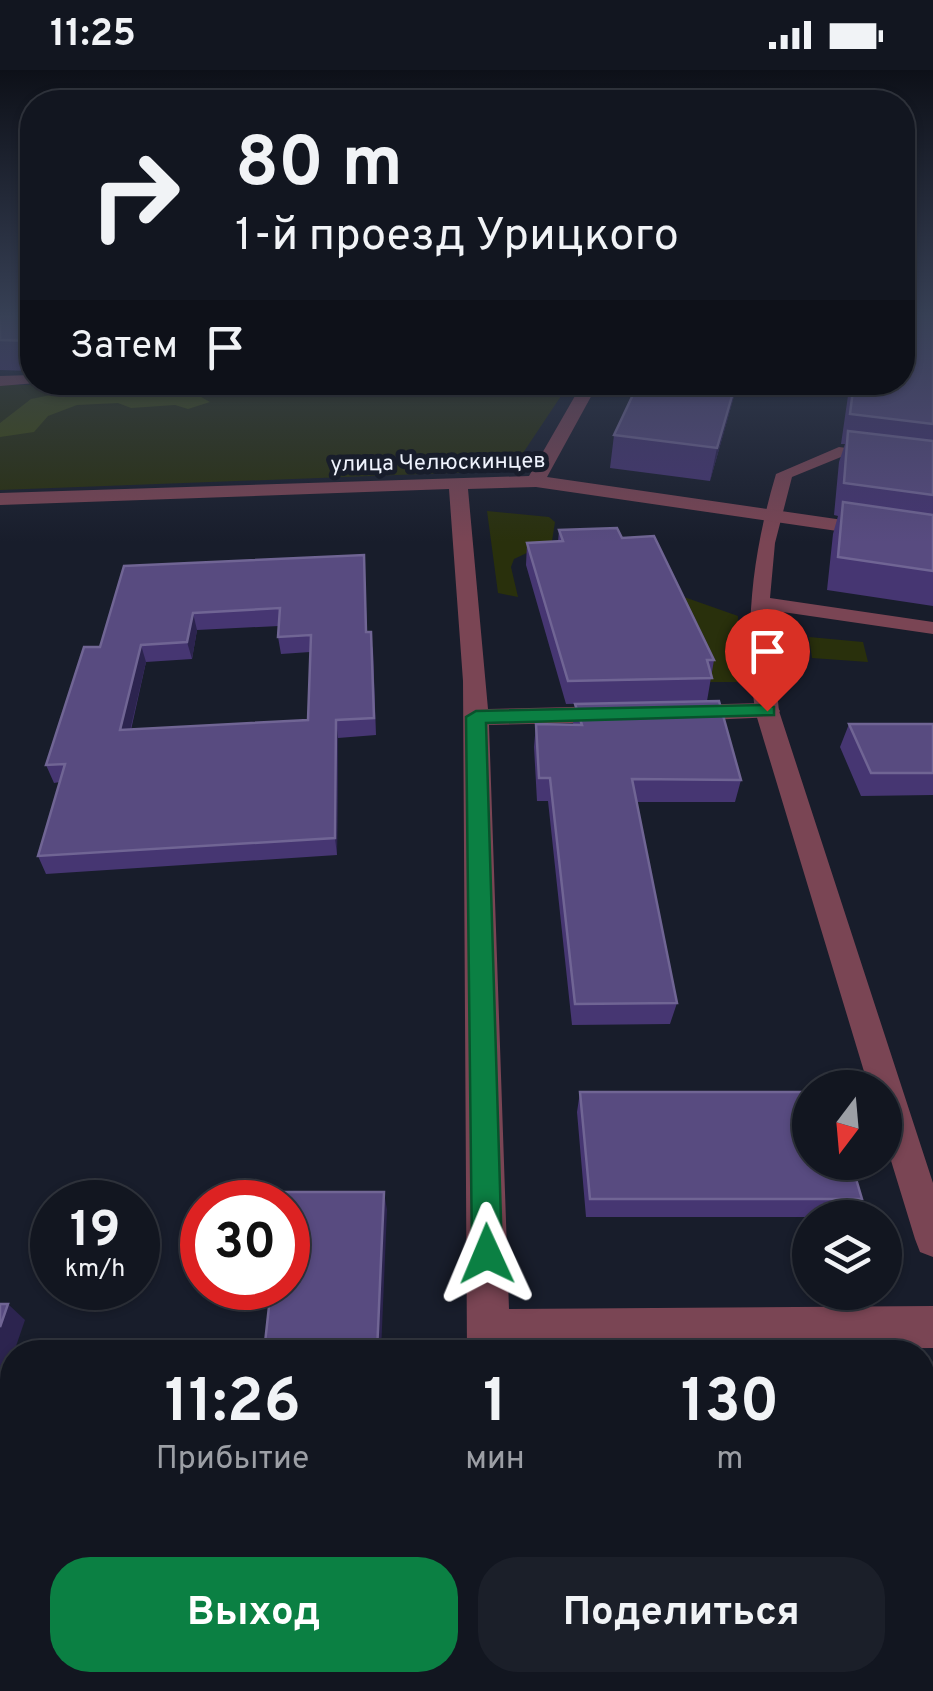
<!DOCTYPE html>
<html lang="ru">
<meta charset="utf-8">
<style>
:root{--surface:#121620;--page:#1b1f29;--text:#f1f3f6;--muted:#9c9fa5;--line:#31353e;--accent:#0b8043}
body{margin:0;font-family:Overpass,sans-serif;background:var(--page);color:var(--text);height:100vh;display:flex;flex-direction:column;font-size:38px;white-space:nowrap}
*{box-sizing:border-box;margin:0}
p{font-size:32px;color:var(--muted)}
.icon{flex:none;width:55px;height:55px;fill:none;stroke:currentColor;stroke-width:2;stroke-linecap:round;stroke-linejoin:round}
.map{position:relative;flex:1;overflow:hidden}
.drawer{position:absolute;left:0px;top:1270px;width:935px;height:352px;display:flex;flex-direction:column;background:var(--surface);border-radius:40px 40px 0 0;box-shadow:0 2px 8px #0004,0 0 0 2px var(--line)}
.drawer>*{flex:none}
.top-card{position:absolute;left:20px;top:20px;width:895px;height:305px;border-radius:40px;box-shadow:0 2px 8px #0004,0 0 0 2px var(--line);background:#121620;color:var(--text);overflow:hidden}
.needle{width:65px;rotate:196deg}
.tools{position:absolute;left:792px;top:1000px;display:grid;gap:20px}
.tools a{display:grid;place-items:center;width:110px;height:110px;border-radius:50%;background:var(--surface);box-shadow:0 2px 8px #0004,0 0 0 2px var(--line);font-size:50px}
.speed{position:absolute;left:30px;top:1110px;display:flex;gap:20px;font-size:50px;font-weight:700;text-align:center}
.speed>*{display:grid;place-content:center;width:130px;height:130px;border-radius:50%;background:var(--surface);box-shadow:0 2px 8px #0004,0 0 0 2px var(--line);line-height:1}
.speed small{font-size:25px;font-weight:400}
.speed .limit{border:15px solid #d22;background:#fff;color:#111}
.pin{position:absolute;display:grid;place-items:center;width:85px;height:85px;color:#fff;margin:-102px -42px;border-radius:50% 50% 50% 0;rotate:-45deg;box-shadow:0 0 10px #0007}
.pin .icon{rotate:45deg}
.me{position:absolute;width:110px;margin:-55px;rotate:359deg;stroke-linejoin:round;filter:drop-shadow(0 0 8px #0008)}
.turn{display:flex;align-items:center;gap:35px;height:210px;padding:0 50px;font-size:45px}
.turn .icon{width:130px;height:130px;stroke-width:2.5}
.turn b{display:block;font-size:70px;line-height:85px}
.then{display:flex;align-items:center;height:95px;padding:0 50px;background:#0003;gap:20px;font-size:38px}
.eta{display:flex;justify-content:space-evenly;align-items:center;height:170px;text-align:center}
.eta b{font-size:60px;font-weight:700;line-height:70px}
.button{display:flex;gap:20px;margin-top:auto;padding:20px 50px}
.button a{flex:1;height:115px;border-radius:40px;background:var(--accent);color:#fff;font-size:40px;font-weight:700;line-height:115px;text-align:center}
.button a+a{background:var(--page);color:var(--text)}
.status{display:flex;justify-content:space-between;align-items:center;height:70px;padding:0 50px;background:var(--surface);direction:ltr}
.status svg{height:28px;fill:currentColor}
.map>svg:first-child{display:block}
.green{fill:#29300c}
.forest{fill:#3f4b0c}
.lines{fill:none;stroke-linecap:round;stroke-linejoin:round}
.lane{fill:#7a4554;fill-rule:evenodd}
.street{fill:#7a4554;fill-rule:evenodd}
.wall{fill:#463672;fill-rule:evenodd}
.shaded-wall{fill:#2c244f}
.building{fill:#584b80;stroke:#706594;stroke-width:2.5;fill-rule:evenodd}
.route{fill:#0b8043;stroke:#07532c;stroke-width:2.5}
.labels{text-anchor:middle;stroke-width:10;stroke-linejoin:round;paint-order:stroke}
.far-street-label{font-size:22px;fill:#eff3fd;stroke:#181d2b}
</style>
<div class="status"><b>11:25</b><svg viewBox="0 0 49 12"><path d="M0 12V9h3v3zM5 12V6h3v6zM10 12V3h3v9zM15 12V0h3v12zM26 1h20v11H26zM47 4h2v5h-2z"/></svg></div>
<div class="map">
<svg width="933" height="1621" viewBox="0 0 933 1621">
<rect width="100%" height="100%" fill="#181d2b"/>
<path class="green" d="M 189,312 L 569,312 L 569,314 L 515,395 L 502,401 L 0,420 L 0,315 L 134,314 L 136,320 L 153,319 L 158,313 Z
M 487,441 L 549,447 L 555,452 L 552,471 L 514,489 L 511,497 L 518,527 L 498,523 Z
M 667,521 L 738,546 L 737,612 L 709,612 Z
M 809,567 L 863,572 L 868,592 L 812,588 Z"/>
<path class="forest" d="M 85,318 L 115,322 L 147,318 L 156,323 L 201,327 L 210,332 L 188,339 L 175,335 L 131,338 L 118,333 L 77,335 L 48,346 L 34,362 L 0,367 L 0,353 L 31,329 Z"/>
<g class="lines">
<path class="lane" d="M 839,377 L 933,389 L 933,399 L 841,387 L 792,407 L 775,473 L 770,528 L 933,552 L 933,564 L 769,540 L 769,545 L 779,641 L 933,1113 L 933,1187 L 920,1182 L 915,1169 L 885,1071 L 885,1018 L 869,1018 L 755,641 C 744,557 752,485 776,404 Z"/>
<path class="street" d="M 32,305 L 32,312 L 37,313 L 0,316 L 0,306 Z
M 583,312 L 599,312 L 547,407 L 933,463 L 933,475 L 536,417 L 468,419 L 488,639 L 613,636 L 626,644 L 613,652 L 489,655 L 509,1239 L 933,1236 L 933,1278 L 467,1282 L 463,611 L 449,419 L 0,435 L 0,423 L 529,406 Z
M 767,633 L 776,635 L 780,641 L 776,647 L 684,651 L 671,643 L 684,635 Z
M 468,1610 L 522,1610 L 522,1621 L 468,1621 Z"/>
</g>
<path class="wall" d="M 0,245 L 15,245 L 30,271 L 32,280 L 32,301 L 0,300 Z
M 933,245 L 933,536 L 827,520 L 833,464 L 838,446 L 834,445 L 839,392 L 845,374 L 841,374 L 850,312 L 902,312 Z
M 738,312 L 710,411 L 610,398 L 614,365 Z
M 559,460 L 622,468 L 714,590 L 707,631 L 566,634 L 526,495 L 527,473 L 558,472 Z
M 364,485 L 367,562 L 373,579 L 376,665 L 338,668 L 337,785 L 46,804 L 38,786 L 60,712 L 54,713 L 46,695 L 100,577 L 124,496 ZM 279,556 L 278,567 L 281,584 L 310,582 L 308,650 L 131,660 L 146,592 L 192,589 L 197,560 Z
M 575,634 L 741,710 L 735,732 L 636,732 L 677,933 L 670,954 L 572,955 L 548,731 L 537,731 L 534,677 L 536,654 L 573,655 Z
M 849,654 L 933,654 L 933,725 L 861,726 L 840,677 Z
M 580,1022 L 862,1129 L 848,1147 L 586,1147 L 577,1042 Z
M 922,1351 L 933,1386 L 933,1529 L 922,1529 Z"/>
<path class="shaded-wall" d="M 736,312 L 738,312 L 710,411 L 717,378 Z
M 193,543 L 197,560 L 192,589 L 187,572 Z
M 141,575 L 146,592 L 126,678 L 120,660 Z
M 336,650 L 338,668 L 337,785 L 335,768 Z
M 384,1122 L 387,1140 L 381,1282 L 377,1282 Z
M 8,1234 L 25,1250 L 14,1282 L 12,1282 L 12,1287 L 0,1326 L 0,1257 Z"/>
<path class="building" d="M 902,245 L 933,245 L 933,354 L 850,344 L 854,312 L 902,312 Z
M 0,246 L 19,248 L 30,271 L 0,270 Z
M 639,312 L 736,312 L 717,378 L 614,365 Z
M 848,361 L 933,371 L 933,425 L 844,413 Z
M 843,432 L 933,445 L 933,501 L 838,487 Z
M 617,458 L 622,468 L 654,466 L 714,590 L 707,590 L 712,608 L 568,611 L 527,473 L 563,471 L 559,460 Z
M 364,485 L 366,562 L 371,562 L 374,648 L 336,650 L 335,768 L 38,786 L 65,694 L 46,695 L 84,577 L 100,577 L 124,496 ZM 280,538 L 278,567 L 311,565 L 308,650 L 120,660 L 141,575 L 187,572 L 193,543 Z
M 719,631 L 741,710 L 632,709 L 677,933 L 575,934 L 550,708 L 539,708 L 536,654 L 582,655 L 575,634 Z
M 849,654 L 933,654 L 933,703 L 871,703 Z
M 580,1022 L 810,1022 L 810,1092 L 851,1092 L 862,1129 L 590,1129 Z
M 283,1122 L 384,1122 L 377,1282 L 264,1282 L 271,1218 L 288,1218 L 288,1132 L 281,1132 Z
M 0,1234 L 8,1234 L 0,1257 Z
M 922,1351 L 933,1386 L 933,1524 L 922,1524 Z"/>
<linearGradient id="sky" x2="0" y2="1"><stop stop-color="#0d1018"/><stop offset="0.52" stop-color="#374055"/><stop offset="1" stop-color="#374055" stop-opacity="0"/></linearGradient>
<rect width="933" height="472" fill="url(#sky)"/>
<path class="route" d="M 767,635 L 774,637 L 774,645 L 486,653 L 502,1184 L 498,1195 L 487,1200 L 476,1195 L 472,1184 L 466,647 L 476,641 Z"/>
<g class="labels">
<g class="far-street-label">
<text transform="translate(438 391) rotate(-1)" y="8">улица Челюскинцев</text>
</g>
</g>
</svg>
<div class="tools">
<a><svg class="needle" viewBox="-14 -14 28 28"><path d="M0-13l5 13h-10z" fill="#e53935"/><path d="M0 13l5-13h-10z" fill="#9c9fa5"/></svg></a>
<a><svg class="icon" aria-label="layers" viewBox="0 0 24 24"><path d="M12 4l9 5-9 5-9-5zM3 14l9 5 9-5"/></svg></a>
</div>
<div class="speed"><div>19<small>km/h</small></div><div class="limit">30</div></div>
<div class="pin" style="left:767px;top:641px;background:#d93025"><svg class="icon" aria-label="arrive" viewBox="0 0 24 24"><path d="M6 21V4h12l-3 4 3 4H6"/></svg></div>
<svg class="me" style="left:487px;top:1184px" viewBox="-20 -20 40 40"><path d="M0-17L14 15 0 8-14 15z" fill="#0b8043" stroke="#fff" stroke-width="4"/></svg>
<div class="top-card">
<div class="turn"><svg class="icon" aria-label="right" viewBox="0 0 24 24"><path d="M7 20v-9h11M14 6l5 5-5 5"/></svg><div><b>80 m</b>1-й проезд Урицкого</div></div>
<div class="then">Затем<svg class="icon" aria-label="arrive" viewBox="0 0 24 24"><path d="M6 21V4h12l-3 4 3 4H6"/></svg></div>
</div>
<section class="drawer">
<div class="eta">
<div><b>11:26</b><p>Прибытие</p></div>
<div><b>1</b><p>мин</p></div>
<div><b>130</b><p>m</p></div>
</div>
<div class="button"><a>Выход</a><a>Поделиться</a></div>
</section>
</div>
